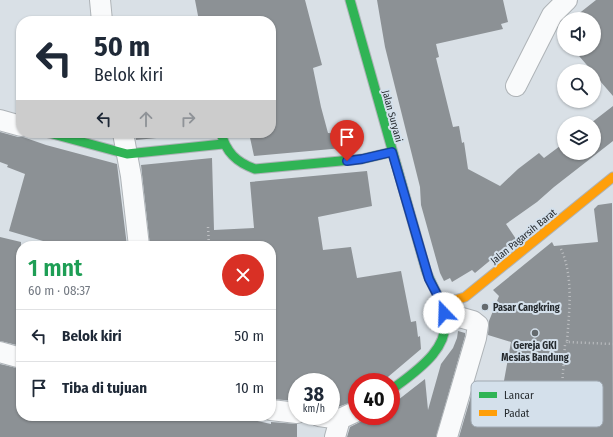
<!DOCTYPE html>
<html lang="id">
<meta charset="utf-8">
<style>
:root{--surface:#fff;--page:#f2f2f3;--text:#1f2937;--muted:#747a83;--line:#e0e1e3}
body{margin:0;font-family:"Fira Sans Condensed",sans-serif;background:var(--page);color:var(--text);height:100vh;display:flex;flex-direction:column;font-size:15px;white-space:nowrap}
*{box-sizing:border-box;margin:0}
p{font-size:13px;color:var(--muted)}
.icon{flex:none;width:22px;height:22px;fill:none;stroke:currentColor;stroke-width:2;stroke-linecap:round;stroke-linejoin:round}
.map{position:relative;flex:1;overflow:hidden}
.details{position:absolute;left:16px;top:241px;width:260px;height:180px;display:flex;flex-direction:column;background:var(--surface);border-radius:16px;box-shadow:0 1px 3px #0004}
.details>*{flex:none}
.banner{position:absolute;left:16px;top:16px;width:260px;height:122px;border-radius:16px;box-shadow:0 1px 3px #0004;background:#fff;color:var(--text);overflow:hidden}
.tools{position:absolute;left:557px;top:12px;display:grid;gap:8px}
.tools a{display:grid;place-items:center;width:44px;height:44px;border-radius:50%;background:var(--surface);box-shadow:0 1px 3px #0004;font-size:20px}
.speed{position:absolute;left:288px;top:373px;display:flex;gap:8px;font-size:20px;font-weight:700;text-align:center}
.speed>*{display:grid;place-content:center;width:52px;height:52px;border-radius:50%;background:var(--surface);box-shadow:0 1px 3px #0004;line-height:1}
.speed small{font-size:10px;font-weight:400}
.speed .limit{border:6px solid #d22;background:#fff;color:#111}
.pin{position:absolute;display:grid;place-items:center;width:34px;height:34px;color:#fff;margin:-41px -17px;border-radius:50% 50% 50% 0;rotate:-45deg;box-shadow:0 0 4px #0007}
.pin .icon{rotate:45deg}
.me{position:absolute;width:44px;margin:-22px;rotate:339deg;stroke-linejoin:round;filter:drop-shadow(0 0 3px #0008)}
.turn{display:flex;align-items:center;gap:14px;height:84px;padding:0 12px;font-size:18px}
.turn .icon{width:52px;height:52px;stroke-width:2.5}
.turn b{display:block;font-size:28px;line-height:34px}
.lanes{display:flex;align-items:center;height:38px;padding:0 12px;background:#0003;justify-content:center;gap:20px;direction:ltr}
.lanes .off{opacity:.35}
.round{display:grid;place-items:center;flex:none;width:42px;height:42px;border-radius:21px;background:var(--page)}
.headline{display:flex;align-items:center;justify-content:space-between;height:68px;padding:0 12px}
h1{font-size:24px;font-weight:600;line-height:30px;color:#1e9e55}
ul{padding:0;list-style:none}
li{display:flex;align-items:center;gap:12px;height:52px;padding:0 12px;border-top:1px solid var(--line)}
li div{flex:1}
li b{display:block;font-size:15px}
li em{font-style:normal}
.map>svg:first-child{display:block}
.building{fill:#8c9195}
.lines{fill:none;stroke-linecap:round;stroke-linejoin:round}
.street-casing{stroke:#aeb3b7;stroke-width:22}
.fast-casing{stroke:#aeb3b7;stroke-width:11}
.slow-casing{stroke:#aeb3b7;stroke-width:11}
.path{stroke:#bec0c3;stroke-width:2.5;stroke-dasharray:1 3;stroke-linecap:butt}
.street{stroke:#f9fafb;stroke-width:20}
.fast{stroke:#30b455;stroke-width:9}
.slow{stroke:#ff9f0a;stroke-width:9}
.route-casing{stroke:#184099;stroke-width:10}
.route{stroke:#2563eb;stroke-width:7}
.poi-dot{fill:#646a6e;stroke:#d4e0eb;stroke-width:1.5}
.labels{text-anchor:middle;stroke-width:4;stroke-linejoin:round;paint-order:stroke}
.street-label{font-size:10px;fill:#252a2e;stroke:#d4e0eb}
.poi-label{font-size:10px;font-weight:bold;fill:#252a2e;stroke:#d4e0eb;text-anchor:start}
.key{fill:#d4e0eb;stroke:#a0a9b2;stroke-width:1}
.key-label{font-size:11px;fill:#252a2e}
</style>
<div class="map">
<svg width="613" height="437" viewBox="0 0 613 437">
<rect width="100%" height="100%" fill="#d9e0e6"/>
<path class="building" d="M 195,0 L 305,0 L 322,65 L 313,68 L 321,107 L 328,133 L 341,134 L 343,148 L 254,156 L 249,133 L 271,133 L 271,21 L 199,21 Z
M 377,0 L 503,0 L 508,22 L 501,24 L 503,29 L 436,44 L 439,57 L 436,58 L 453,127 L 459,126 L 462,143 L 464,142 L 468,169 L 500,186 L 518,169 L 539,153 L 544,158 L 564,143 L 564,153 L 594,153 L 594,123 L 591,123 L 613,106 L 613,141 L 554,187 L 537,202 L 506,224 L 516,239 L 475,273 L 472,270 L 452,282 L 450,278 L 444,281 L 440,273 L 421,205 L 420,187 L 385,47 Z
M 596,0 L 613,0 L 613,96 L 594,74 L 594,71 L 592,71 L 573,49 L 594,49 L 594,19 L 572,19 Z
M 0,132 L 18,137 L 23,137 L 46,145 L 117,164 L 127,246 L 60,246 L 9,231 L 25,174 L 7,167 L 8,165 L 0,162 Z
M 135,133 L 208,133 L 136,140 Z
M 212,158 L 214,230 L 254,228 L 250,182 L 367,171 L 372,206 L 318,217 L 323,250 L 351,247 L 357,278 L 401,271 L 411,322 L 416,321 L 418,337 L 420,336 L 421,349 L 382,382 L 357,382 L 357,400 L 338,407 L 336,407 L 331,382 L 297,382 L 297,401 L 271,399 L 271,246 L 150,246 L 141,165 Z
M 612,203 L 613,437 L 459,437 L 471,396 L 500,403 L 511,342 L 488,335 L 489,321 L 499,296 L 493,290 L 552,242 L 554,246 L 598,242 L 594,209 L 598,205 Z
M 0,237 L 21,242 L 21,346 L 0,341 Z
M 458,331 L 465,333 L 465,336 L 436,437 L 347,437 L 350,427 L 362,421 L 367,416 L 391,416 L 391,402 L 398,400 L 425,379 L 428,410 L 441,364 L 453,348 L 457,338 Z
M 0,364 L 21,369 L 21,416 L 234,416 L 271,424 L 271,422 L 297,424 L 297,437 L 0,437 Z"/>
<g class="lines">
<g class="street-casing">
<path id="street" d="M 100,0 L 102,21
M 516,86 L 552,15 L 567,0
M 0,120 L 21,126
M 123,133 L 131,176 L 139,246
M 445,313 L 473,321 L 478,325 L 476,338 L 447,437
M 0,352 L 21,358
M 271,410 L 297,413
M 319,416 L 340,419 L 357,411
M 335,437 L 340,419"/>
</g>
<g class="fast-casing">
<path id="fast" d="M 350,0 L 426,270 C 431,285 441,298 444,313 C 453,348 415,372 391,390
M 49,133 L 127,154 L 223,144
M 221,133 C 226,152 236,162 255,169 L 362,159 L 392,152"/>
</g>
<g class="slow-casing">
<path id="slow" d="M 442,304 L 465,297 L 613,177"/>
</g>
<path class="path" d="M 208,227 L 209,246
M 561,249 C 574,278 569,312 567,342 L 613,344
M 562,386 L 565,345 L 567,342"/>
<use href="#street" class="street"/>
<use href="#fast" class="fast"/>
<use href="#slow" class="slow"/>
</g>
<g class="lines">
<g class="route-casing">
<path id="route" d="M 347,161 L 362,159 L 392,152 L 429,279 L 442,304 L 444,313"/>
</g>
<use href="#route" class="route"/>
</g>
<g class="poi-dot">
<circle cx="485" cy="307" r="4"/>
<circle cx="535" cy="333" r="4"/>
</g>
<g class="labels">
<g class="street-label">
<text transform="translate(393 116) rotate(75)" y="4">Jalan Suryani</text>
<text transform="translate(523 236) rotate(-39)" y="4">Jalan Pagarsih Barat</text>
</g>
<g class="poi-label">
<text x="493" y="311">Pasar Cangkring</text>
<text x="535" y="349" text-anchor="middle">Gereja GKI<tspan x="535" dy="12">Mesias Bandung</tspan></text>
</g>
</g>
<rect x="471" y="381" width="132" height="46" rx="6" class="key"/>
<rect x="479" y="392" width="18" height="6" fill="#30b455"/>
<rect x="479" y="410" width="18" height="6" fill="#ff9f0a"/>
<g class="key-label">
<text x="504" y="399">Lancar</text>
<text x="504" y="417">Padat</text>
</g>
</svg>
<div class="tools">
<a><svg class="icon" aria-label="sound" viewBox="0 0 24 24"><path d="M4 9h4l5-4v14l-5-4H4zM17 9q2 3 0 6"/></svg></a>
<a><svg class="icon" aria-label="search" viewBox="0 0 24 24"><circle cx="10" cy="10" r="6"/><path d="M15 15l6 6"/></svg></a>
<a><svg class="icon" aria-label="layers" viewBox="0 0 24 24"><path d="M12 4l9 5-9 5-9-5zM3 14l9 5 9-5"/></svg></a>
</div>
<div class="speed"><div>38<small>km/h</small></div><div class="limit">40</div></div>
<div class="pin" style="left:347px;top:161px;background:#d93025"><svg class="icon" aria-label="arrive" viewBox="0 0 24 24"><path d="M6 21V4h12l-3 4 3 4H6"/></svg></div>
<svg class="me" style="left:444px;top:313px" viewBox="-20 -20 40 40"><circle r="19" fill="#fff"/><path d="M0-13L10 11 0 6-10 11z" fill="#2563eb"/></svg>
<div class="banner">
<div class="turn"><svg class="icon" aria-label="left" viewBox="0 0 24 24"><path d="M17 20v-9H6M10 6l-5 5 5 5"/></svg><div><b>50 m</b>Belok kiri</div></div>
<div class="lanes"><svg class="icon" aria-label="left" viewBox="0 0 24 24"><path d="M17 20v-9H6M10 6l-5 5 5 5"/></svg><svg class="icon off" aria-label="ahead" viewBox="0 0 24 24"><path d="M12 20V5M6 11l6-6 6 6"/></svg><svg class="icon off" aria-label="right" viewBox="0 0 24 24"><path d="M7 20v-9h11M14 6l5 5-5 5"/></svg></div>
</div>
<section class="details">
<div class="headline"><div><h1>1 mnt</h1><p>60 m · 08:37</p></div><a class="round" style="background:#d93025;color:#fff"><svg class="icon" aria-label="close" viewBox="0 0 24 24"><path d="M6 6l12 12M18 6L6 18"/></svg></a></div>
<ul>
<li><svg class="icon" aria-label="left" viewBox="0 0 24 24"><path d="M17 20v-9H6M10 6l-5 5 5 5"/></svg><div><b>Belok kiri</b></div><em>50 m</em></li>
<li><svg class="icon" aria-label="arrive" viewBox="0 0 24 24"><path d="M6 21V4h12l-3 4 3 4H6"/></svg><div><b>Tiba di tujuan</b></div><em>10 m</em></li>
</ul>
</section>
</div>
